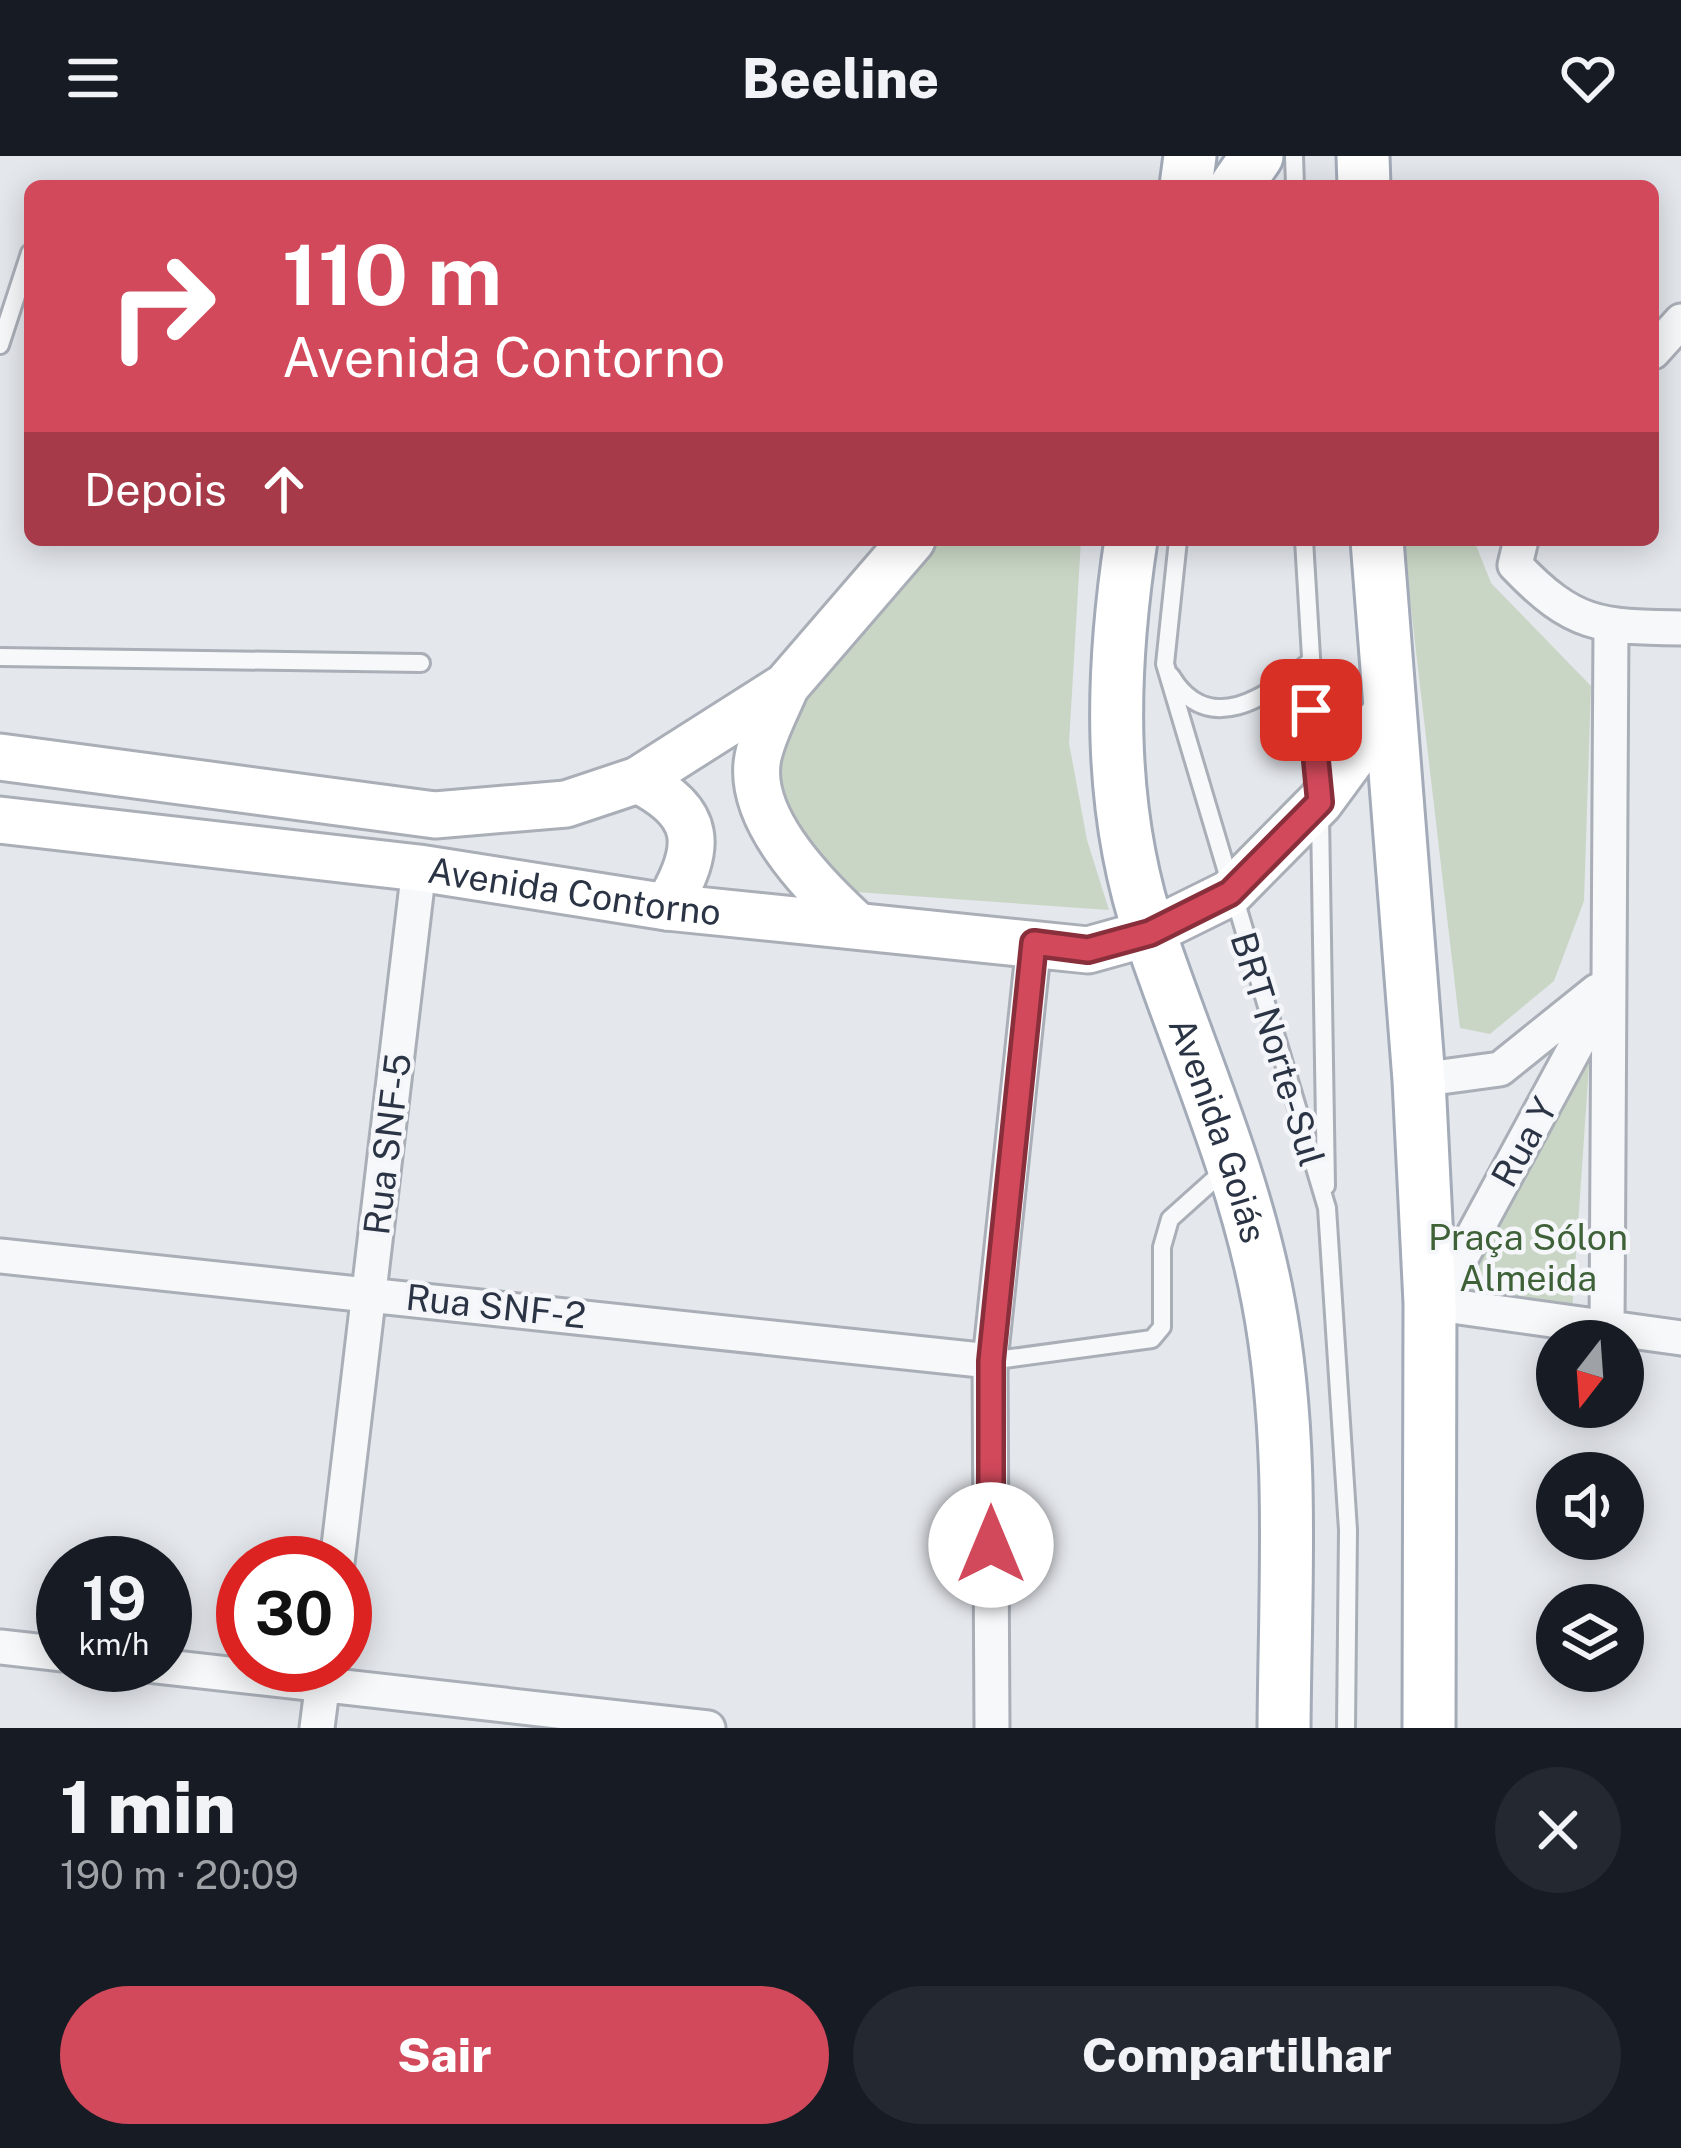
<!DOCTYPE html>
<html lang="pt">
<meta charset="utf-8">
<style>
:root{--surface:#171b24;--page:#242831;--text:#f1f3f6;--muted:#9ea1a6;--accent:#d1495b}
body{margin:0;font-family:"Public Sans",sans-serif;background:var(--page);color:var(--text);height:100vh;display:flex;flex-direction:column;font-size:45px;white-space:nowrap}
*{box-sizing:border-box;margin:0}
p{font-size:39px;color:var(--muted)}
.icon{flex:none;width:66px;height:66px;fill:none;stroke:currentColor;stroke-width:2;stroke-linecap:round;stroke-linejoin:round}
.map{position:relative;height:1572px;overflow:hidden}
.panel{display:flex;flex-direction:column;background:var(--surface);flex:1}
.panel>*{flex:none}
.hud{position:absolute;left:24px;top:24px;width:1635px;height:366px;border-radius:18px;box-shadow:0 6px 30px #0003;background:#d1495b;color:#fff;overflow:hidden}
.needle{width:78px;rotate:197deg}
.buttons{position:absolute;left:1536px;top:1164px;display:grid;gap:24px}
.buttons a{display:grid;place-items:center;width:108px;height:108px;border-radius:50%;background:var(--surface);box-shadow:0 6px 30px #0003;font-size:60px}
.speed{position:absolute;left:36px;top:1380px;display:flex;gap:24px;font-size:60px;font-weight:700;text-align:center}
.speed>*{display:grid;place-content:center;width:156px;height:156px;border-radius:50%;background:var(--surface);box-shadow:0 6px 30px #0003;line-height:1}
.speed small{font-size:30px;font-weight:400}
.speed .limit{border:18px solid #d22;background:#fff;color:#111}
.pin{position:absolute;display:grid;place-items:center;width:102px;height:102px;color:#fff;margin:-51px;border-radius:24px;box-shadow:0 6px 18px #0006}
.me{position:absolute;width:132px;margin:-66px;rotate:0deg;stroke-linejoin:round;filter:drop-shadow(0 0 9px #0008)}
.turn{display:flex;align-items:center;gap:42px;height:252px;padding:0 60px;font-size:54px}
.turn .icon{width:156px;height:156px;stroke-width:2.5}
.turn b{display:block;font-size:84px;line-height:102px}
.then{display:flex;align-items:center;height:114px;padding:0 60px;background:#0003;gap:24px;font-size:45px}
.round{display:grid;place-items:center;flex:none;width:126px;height:126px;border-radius:63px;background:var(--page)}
.summary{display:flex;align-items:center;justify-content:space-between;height:204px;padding:0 60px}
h1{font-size:72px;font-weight:800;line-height:90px}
.action{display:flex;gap:24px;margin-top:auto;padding:24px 60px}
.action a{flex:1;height:138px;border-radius:72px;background:var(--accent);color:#fff;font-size:48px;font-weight:800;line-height:138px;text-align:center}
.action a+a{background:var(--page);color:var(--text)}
header{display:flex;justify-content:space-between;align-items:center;height:156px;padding:0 60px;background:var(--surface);font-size:54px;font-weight:800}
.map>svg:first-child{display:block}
.park{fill:#c9d6c5}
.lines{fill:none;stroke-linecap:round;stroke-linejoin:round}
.lane-casing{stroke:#a9aeb7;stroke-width:22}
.street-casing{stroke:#a9aeb7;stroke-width:39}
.secondary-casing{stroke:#a9aeb7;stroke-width:51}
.primary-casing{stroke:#a3abb8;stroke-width:57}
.lane{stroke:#f7f8fa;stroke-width:16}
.street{stroke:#f7f8fa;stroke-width:33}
.secondary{stroke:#fff;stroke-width:45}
.primary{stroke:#fff;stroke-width:51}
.route-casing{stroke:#882f3b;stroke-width:30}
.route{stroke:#d1495b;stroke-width:21}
.labels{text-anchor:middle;stroke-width:9;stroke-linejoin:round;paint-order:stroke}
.street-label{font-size:36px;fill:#2b3445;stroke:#f4f6f9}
.park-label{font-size:36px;fill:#3f6138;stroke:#f4f6f9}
</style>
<header><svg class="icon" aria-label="menu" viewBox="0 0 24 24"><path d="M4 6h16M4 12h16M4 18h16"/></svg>Beeline<svg class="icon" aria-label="heart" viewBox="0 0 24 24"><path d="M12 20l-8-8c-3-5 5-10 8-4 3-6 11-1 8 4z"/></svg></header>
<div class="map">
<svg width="1681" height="1572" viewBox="0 0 1681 1572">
<rect width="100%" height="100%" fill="#e4e7ec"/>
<path class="park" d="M 925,384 L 1081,384 L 1069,587 L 1087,684 L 1109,754 L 856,736 L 824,723 L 772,632 L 784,557 Z
M 1403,384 L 1474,384 L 1491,427 L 1591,530 L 1584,745 L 1554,825 L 1490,878 L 1460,872 Z
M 1591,881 L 1572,1156 L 1454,1140 Z"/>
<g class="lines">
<g class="lane-casing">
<path id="lane" d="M 1294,0 L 1295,30
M 0,189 L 30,97
M 1178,384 L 1165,508 L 1327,1052 L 1348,1374 L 1346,1572
M 1304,384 L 1319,635
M 0,501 L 421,507
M 1171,520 C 1208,582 1267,541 1307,508
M 1320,660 L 1326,1030
M 990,1205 L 1152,1183 L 1162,1171 L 1162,1091 L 1170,1063 L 1228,1011"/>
</g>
<g class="street-casing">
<path id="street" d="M 1653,196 L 1681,165
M 1521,384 L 1515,409 C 1573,470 1599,471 1681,472
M 1609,829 L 1461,1102 L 1430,1147 L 1681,1182
M 1419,924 L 1500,913 L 1597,835
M 0,1100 L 990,1205
M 1607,1172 L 1611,471
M 337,1407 L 419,712
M 0,1491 L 63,1498
M 148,1509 L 708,1572
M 317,1572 L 325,1509
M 992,1572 L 990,1205 L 1034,787"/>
</g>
<g class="secondary-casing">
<g id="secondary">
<path d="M 786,530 C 777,552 763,577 758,601 C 746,661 814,730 854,767"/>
<path d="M 0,601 L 435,659 L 566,648 L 638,624 L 786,530 L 912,384"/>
<path d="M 638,624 C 703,657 703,691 667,751"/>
<path id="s1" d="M 0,664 L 419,712 L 667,751 L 1088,794 L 1149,777 L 1230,737 L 1320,646 L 1389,552"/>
</g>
</g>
<g class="primary-casing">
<g id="primary">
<path d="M 1363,0 L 1364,30"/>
<path d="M 1186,30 L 1190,0"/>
<path d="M 1236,30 L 1257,0"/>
<path id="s2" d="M 1131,384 C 1111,516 1107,652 1151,781 C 1192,902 1244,1017 1268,1144 C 1295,1285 1285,1430 1284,1572"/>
<path d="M 1377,384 L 1419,924 L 1430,1147 L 1429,1572"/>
</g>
</g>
<use href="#lane" class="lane"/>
<use href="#street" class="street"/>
<use href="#secondary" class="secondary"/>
<use href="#primary" class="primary"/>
</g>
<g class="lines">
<g class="route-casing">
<path id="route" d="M 991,1389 L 991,1205 L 1034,787 L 1088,794 L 1150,777 L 1230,737 L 1320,646 L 1311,554"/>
</g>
<use href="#route" class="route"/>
</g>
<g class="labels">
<g class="street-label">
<text dy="13" stroke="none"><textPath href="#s1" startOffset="579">Avenida Contorno</textPath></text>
<text transform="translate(1278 893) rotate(73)" y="13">BRT Norte-Sul</text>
<text dy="13" stroke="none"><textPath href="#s2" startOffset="606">Avenida Goiás</textPath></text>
<text transform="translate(1524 986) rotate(-61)" y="13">Rua Y</text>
<text transform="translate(387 988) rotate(-83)" y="13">Rua SNF-5</text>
<text transform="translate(496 1150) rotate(6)" y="13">Rua SNF-2</text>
</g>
<g class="park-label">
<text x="1528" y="1094">Praça Sólon<tspan x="1528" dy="41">Almeida</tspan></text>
</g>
</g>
</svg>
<div class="buttons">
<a><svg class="needle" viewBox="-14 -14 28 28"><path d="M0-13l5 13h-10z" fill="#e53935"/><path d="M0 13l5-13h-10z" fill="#9ea1a6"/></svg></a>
<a><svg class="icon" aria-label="sound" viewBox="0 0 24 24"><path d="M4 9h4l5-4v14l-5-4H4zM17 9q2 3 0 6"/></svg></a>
<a><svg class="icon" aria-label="layers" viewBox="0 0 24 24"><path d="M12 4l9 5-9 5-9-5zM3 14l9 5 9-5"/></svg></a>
</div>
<div class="speed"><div>19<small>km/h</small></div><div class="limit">30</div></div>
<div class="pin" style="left:1311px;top:554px;background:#d93025"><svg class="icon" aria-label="arrive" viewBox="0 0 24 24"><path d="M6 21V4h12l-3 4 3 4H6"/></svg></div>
<svg class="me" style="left:991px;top:1389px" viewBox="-20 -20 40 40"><circle r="19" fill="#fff"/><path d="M0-13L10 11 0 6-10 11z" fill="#d1495b"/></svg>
<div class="hud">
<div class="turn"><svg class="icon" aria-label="right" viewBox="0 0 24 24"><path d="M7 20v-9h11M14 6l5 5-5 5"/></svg><div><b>110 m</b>Avenida Contorno</div></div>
<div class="then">Depois<svg class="icon" aria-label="ahead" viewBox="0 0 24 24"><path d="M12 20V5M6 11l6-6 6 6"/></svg></div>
</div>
</div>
<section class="panel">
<div class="summary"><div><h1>1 min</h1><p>190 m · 20:09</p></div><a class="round"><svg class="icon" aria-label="close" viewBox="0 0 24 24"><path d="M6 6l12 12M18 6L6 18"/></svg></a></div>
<div class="action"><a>Sair</a><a>Compartilhar</a></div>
</section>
